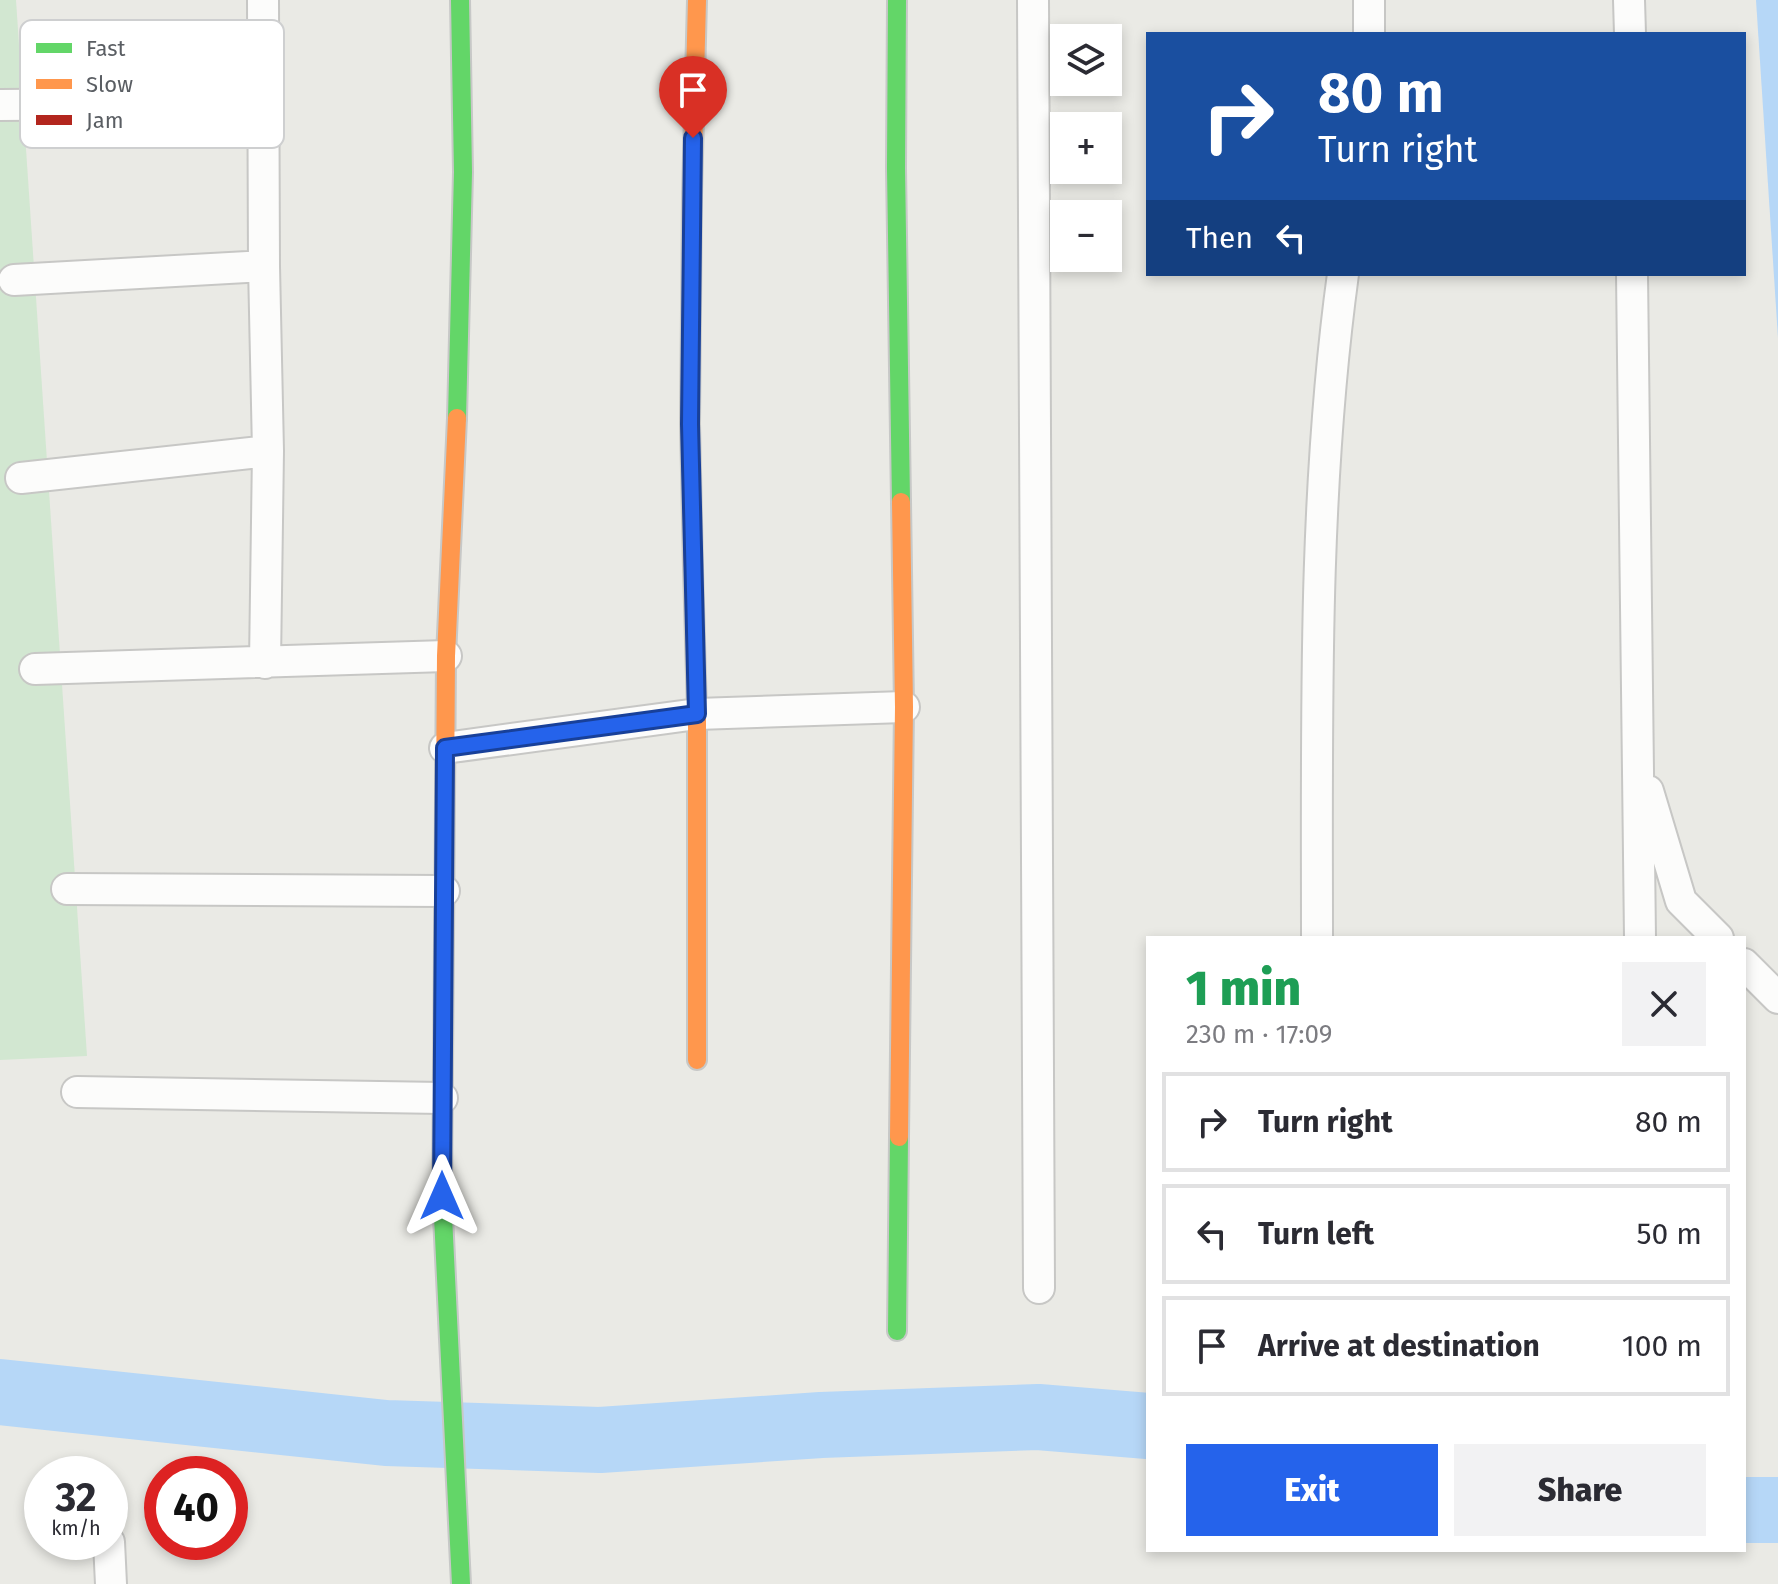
<!DOCTYPE html>
<meta charset="utf-8">
<style>
:root{--surface:#fff;--page:#f2f2f3;--text:#2b2b33;--muted:#7c7c81;--line:#e1e1e2;--accent:#2563eb}
body{margin:0;font-family:"Fira Sans",sans-serif;background:var(--page);color:var(--text);height:100vh;display:flex;flex-direction:column;font-size:30px;white-space:nowrap}
*{box-sizing:border-box;margin:0}
p{font-size:26px;color:var(--muted)}
.icon{flex:none;width:44px;height:44px;fill:none;stroke:currentColor;stroke-width:2;stroke-linecap:round;stroke-linejoin:round}
.map{position:relative;flex:1;overflow:hidden}
.sheet{position:absolute;left:1146px;top:936px;width:600px;height:616px;display:flex;flex-direction:column;background:var(--surface);border-radius:0px;box-shadow:0 4px 12px #0003}
.sheet>*{flex:none}
.guide{position:absolute;left:1146px;top:32px;width:600px;height:244px;border-radius:0px;box-shadow:0 4px 12px #0003;background:#1a4fa0;color:#fff;overflow:hidden}
.controls{position:absolute;left:1050px;top:24px;display:grid;gap:16px}
.controls a{display:grid;place-items:center;width:72px;height:72px;border-radius:0px;background:var(--surface);box-shadow:0 4px 12px #0003;font-size:40px}
.speed{position:absolute;left:24px;top:1456px;display:flex;gap:16px;font-size:40px;font-weight:700;text-align:center}
.speed>*{display:grid;place-content:center;width:104px;height:104px;border-radius:50%;background:var(--surface);box-shadow:0 4px 12px #0003;line-height:1}
.speed small{font-size:20px;font-weight:400}
.speed .limit{border:12px solid #d22;background:#fff;color:#111}
.pin{position:absolute;display:grid;place-items:center;width:68px;height:68px;color:#fff;margin:-82px -34px;border-radius:50% 50% 50% 0;rotate:-45deg;box-shadow:0 0 8px #0007}
.pin .icon{rotate:45deg}
.me{position:absolute;width:88px;margin:-44px;rotate:0deg;stroke-linejoin:round;filter:drop-shadow(0 0 6px #0008)}
.turn{display:flex;align-items:center;gap:28px;height:168px;padding:0 40px;font-size:36px}
.turn .icon{width:104px;height:104px;stroke-width:2.5}
.turn b{display:block;font-size:56px;line-height:68px}
.then{display:flex;align-items:center;height:76px;padding:0 40px;background:#0003;gap:16px;font-size:30px}
.round{display:grid;place-items:center;flex:none;width:84px;height:84px;border-radius:0px;background:var(--page)}
.overview{display:flex;align-items:center;justify-content:space-between;height:136px;padding:0 40px}
h1{font-size:48px;font-weight:800;line-height:60px;color:#1e9e55}
.primary-button{display:flex;gap:16px;margin-top:auto;padding:16px 40px}
.primary-button a{flex:1;height:92px;border-radius:0px;background:var(--accent);color:#fff;font-size:32px;font-weight:800;line-height:92px;text-align:center}
.primary-button a+a{background:var(--page);color:var(--text)}
ul{padding:0;list-style:none}
li{display:flex;align-items:center;gap:24px;height:100px;margin:0 16px 12px;padding:0 24px;border:4px solid var(--line);border-radius:0px}
li div{flex:1}
li b{display:block;font-size:30px}
li em{font-style:normal}
.map>svg:first-child{display:block}
.green{fill:#d2e7d1}
.water{fill:#b6d7f7}
.lines{fill:none;stroke-linecap:round;stroke-linejoin:round}
.river{stroke:#b6d7f7;stroke-width:66}
.street-casing{stroke:#c7c7c5;stroke-width:34}
.fast-casing{stroke:#c7c8c7;stroke-width:22}
.slow-casing{stroke:#c7c8c7;stroke-width:22}
.jam-casing{stroke:#c7c8c7;stroke-width:22}
.street{stroke:#fcfcfb;stroke-width:30}
.fast{stroke:#63d668;stroke-width:18}
.slow{stroke:#ff974d;stroke-width:18}
.jam{stroke:#b3261e;stroke-width:18}
.route-casing{stroke:#184099;stroke-width:20}
.route{stroke:#2563eb;stroke-width:14}
.key{fill:#fff;stroke:#cecfd0;stroke-width:2}
.key-label{font-size:22px;fill:#5a5e63}
</style>
<div class="map">
<svg width="1778" height="1584" viewBox="0 0 1778 1584">
<rect width="100%" height="100%" fill="#eaeae5"/>
<path class="green" d="M 0,0 L 16,0 L 87,1056 L 0,1060 Z"/>
<path class="water" d="M 1756,0 L 1778,0 L 1778,338 Z"/>
<g class="lines">
<path class="river" d="M 0,1392 L 386,1433 L 600,1440 L 821,1425 L 1038,1417 L 1148,1426
M 1744,1510 L 1778,1510"/>
<g class="street-casing">
<path id="street" d="M 263,0 L 264,266 L 268,451 L 265,663
M 1033,0 L 1039,1288
M 1369,0 L 1369,34
M 1629,0 L 1630,34
M 0,105 L 263,103
M 1632,274 L 1640,938
M 14,280 L 264,266
M 21,478 L 268,451
M 35,669 L 446,656
M 445,748 L 697,714 L 904,707
M 1648,791 L 1681,901 L 1718,938
M 67,889 L 444,891
M 1317,938 C 1317,717 1313,493 1343,274
M 1744,964 L 1778,998
M 77,1092 L 442,1098
M 109,1542 L 111,1584"/>
</g>
<g class="fast-casing">
<path id="fast" d="M 897,0 L 896,168 L 901,502
M 457,418 L 463,172 L 460,0
M 444,940 L 442,1196 L 461,1584
M 897,1331 L 899,1137"/>
</g>
<g class="slow-casing">
<path id="slow" d="M 692,195 L 697,0
M 693,568 L 697,714 L 697,1060
M 444,940 L 446,656 L 457,418
M 899,1137 L 904,707 L 901,502"/>
</g>
<g class="jam-casing">
<path id="jam" d="M 692,195 L 690,424 L 693,568"/>
</g>
<use href="#street" class="street"/>
<use href="#fast" class="fast"/>
<use href="#slow" class="slow"/>
<use href="#jam" class="jam"/>
</g>
<g class="lines">
<g class="route-casing">
<path id="route" d="M 442,1196 L 445,748 L 697,714 L 690,424 L 693,138"/>
</g>
<use href="#route" class="route"/>
</g>
<rect x="20" y="20" width="264" height="128" rx="12" class="key"/>
<rect x="36" y="43" width="36" height="10" fill="#63d668"/>
<rect x="36" y="79" width="36" height="10" fill="#ff974d"/>
<rect x="36" y="115" width="36" height="10" fill="#b3261e"/>
<g class="key-label">
<text x="86" y="56">Fast</text>
<text x="86" y="92">Slow</text>
<text x="86" y="128">Jam</text>
</g>
</svg>
<div class="controls">
<a><svg class="icon" aria-label="layers" viewBox="0 0 24 24"><path d="M12 4l9 5-9 5-9-5zM3 14l9 5 9-5"/></svg></a>
<a>+</a>
<a>−</a>
</div>
<div class="speed"><div>32<small>km/h</small></div><div class="limit">40</div></div>
<div class="pin" style="left:693px;top:138px;background:#d93025"><svg class="icon" aria-label="arrive" viewBox="0 0 24 24"><path d="M6 21V4h12l-3 4 3 4H6"/></svg></div>
<svg class="me" style="left:442px;top:1196px" viewBox="-20 -20 40 40"><path d="M0-17L14 15 0 8-14 15z" fill="#2563eb" stroke="#fff" stroke-width="4"/></svg>
<div class="guide">
<div class="turn"><svg class="icon" aria-label="right" viewBox="0 0 24 24"><path d="M7 20v-9h11M14 6l5 5-5 5"/></svg><div><b>80 m</b>Turn right</div></div>
<div class="then">Then<svg class="icon" aria-label="left" viewBox="0 0 24 24"><path d="M17 20v-9H6M10 6l-5 5 5 5"/></svg></div>
</div>
<section class="sheet">
<div class="overview"><div><h1>1 min</h1><p>230 m · 17:09</p></div><a class="round"><svg class="icon" aria-label="close" viewBox="0 0 24 24"><path d="M6 6l12 12M18 6L6 18"/></svg></a></div>
<ul>
<li><svg class="icon" aria-label="right" viewBox="0 0 24 24"><path d="M7 20v-9h11M14 6l5 5-5 5"/></svg><div><b>Turn right</b></div><em>80 m</em></li>
<li><svg class="icon" aria-label="left" viewBox="0 0 24 24"><path d="M17 20v-9H6M10 6l-5 5 5 5"/></svg><div><b>Turn left</b></div><em>50 m</em></li>
<li><svg class="icon" aria-label="arrive" viewBox="0 0 24 24"><path d="M6 21V4h12l-3 4 3 4H6"/></svg><div><b>Arrive at destination</b></div><em>100 m</em></li>
</ul>
<div class="primary-button"><a>Exit</a><a>Share</a></div>
</section>
</div>
